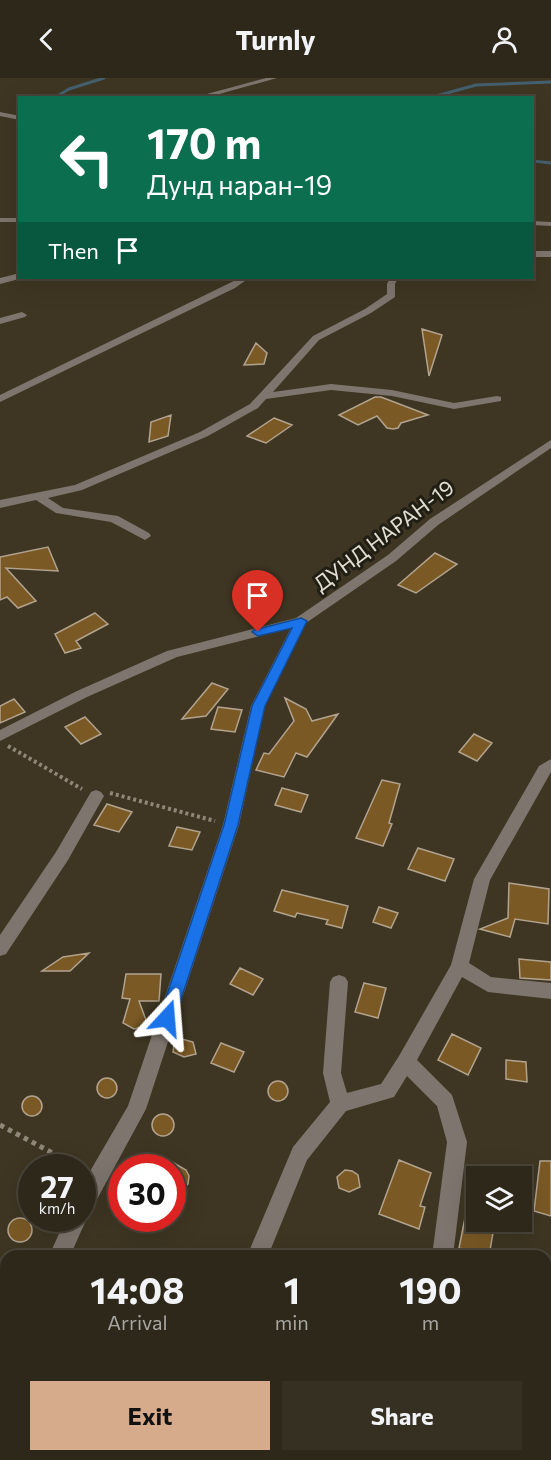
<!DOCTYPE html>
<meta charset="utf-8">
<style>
:root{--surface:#2e281a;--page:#363023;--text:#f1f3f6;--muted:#a7a6a2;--line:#494439;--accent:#d6ab8b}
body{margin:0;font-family:Commissioner,sans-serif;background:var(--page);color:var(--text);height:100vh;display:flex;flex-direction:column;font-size:22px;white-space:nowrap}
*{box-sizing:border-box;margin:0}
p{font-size:20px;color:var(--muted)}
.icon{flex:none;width:33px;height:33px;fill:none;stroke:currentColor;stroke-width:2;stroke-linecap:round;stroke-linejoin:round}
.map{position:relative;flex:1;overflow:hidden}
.panel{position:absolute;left:0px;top:1172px;width:552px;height:212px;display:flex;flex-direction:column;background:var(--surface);border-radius:18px 18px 0 0;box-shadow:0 6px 24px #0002,0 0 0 2px var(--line)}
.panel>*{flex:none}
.top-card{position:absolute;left:18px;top:18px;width:516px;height:183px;border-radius:0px;box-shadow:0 6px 24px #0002,0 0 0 2px var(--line);background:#0b6e4f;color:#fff;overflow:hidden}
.buttons{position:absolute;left:466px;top:1088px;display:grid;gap:12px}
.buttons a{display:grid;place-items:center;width:66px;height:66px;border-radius:0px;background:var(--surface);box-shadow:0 6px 24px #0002,0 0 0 2px var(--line);font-size:30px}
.speed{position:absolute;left:18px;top:1076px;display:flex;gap:12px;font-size:30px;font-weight:700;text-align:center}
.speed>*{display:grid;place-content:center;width:78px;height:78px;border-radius:50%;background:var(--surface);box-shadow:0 6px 24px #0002,0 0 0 2px var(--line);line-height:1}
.speed small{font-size:15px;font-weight:400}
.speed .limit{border:9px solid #d22;background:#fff;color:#111}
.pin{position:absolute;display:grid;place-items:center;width:51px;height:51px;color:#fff;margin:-62px -26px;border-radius:50% 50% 50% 0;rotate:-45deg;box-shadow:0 0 6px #0007}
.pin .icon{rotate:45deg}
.me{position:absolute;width:66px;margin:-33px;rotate:19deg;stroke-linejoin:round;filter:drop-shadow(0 0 4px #0008)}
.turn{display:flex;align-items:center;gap:21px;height:126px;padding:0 30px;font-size:27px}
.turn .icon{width:78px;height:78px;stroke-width:2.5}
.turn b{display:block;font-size:42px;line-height:51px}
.then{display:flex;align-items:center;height:57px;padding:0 30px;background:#0003;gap:12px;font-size:22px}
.eta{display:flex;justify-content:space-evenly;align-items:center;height:102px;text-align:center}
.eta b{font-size:36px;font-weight:700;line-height:42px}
.action{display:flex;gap:12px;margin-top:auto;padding:12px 30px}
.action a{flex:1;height:69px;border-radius:0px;background:var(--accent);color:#111;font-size:24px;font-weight:700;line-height:69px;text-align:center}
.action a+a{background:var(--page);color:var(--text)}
header{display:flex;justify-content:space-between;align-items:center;height:78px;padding:0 30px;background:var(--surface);font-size:27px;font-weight:700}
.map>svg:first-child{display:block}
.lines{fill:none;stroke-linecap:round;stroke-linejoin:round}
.stream{stroke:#445f6e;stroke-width:3}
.building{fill:#7a5925;stroke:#b2a38f;stroke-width:1.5}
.path-far1{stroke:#8f8878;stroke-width:4;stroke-dasharray:3 3;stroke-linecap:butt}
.path{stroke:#8f8878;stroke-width:5;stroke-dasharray:4.5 4.5;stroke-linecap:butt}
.minor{fill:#7e766e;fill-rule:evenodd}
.route{fill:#1a73e8;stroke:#114b97;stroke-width:1.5}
.labels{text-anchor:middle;stroke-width:6;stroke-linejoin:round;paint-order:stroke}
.street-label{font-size:21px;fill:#e3ded2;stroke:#211e15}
</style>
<header><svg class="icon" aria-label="back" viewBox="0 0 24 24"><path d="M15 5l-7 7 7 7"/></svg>Turnly<svg class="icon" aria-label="person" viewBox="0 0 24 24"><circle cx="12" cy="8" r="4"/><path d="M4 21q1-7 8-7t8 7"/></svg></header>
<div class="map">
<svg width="551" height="1382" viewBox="0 0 551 1382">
<rect width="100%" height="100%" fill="#3e3622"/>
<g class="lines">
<path class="stream" d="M 59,20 L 59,17 L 69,11 L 104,0
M 429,20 L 476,7 L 551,4
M 532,83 L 551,85"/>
</g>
<path class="building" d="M 422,251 L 442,257 L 429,298 Z
M 256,265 L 267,275 L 264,286 L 244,287 Z
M 375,319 L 381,319 L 428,337 L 401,345 L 398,350 L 393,351 L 387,350 L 377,338 L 358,347 L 339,337 Z
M 171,337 L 168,358 L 149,364 L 151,344 Z
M 274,340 L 292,347 L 266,365 L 247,358 Z
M 48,469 L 58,493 L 6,490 L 36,523 L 18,530 L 7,519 L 0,522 L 0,479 Z
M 435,475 L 457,486 L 416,515 L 398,507 Z
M 95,535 L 108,546 L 76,563 L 81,570 L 65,575 L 55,556 Z
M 212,605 L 228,611 L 206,638 L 182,641 Z
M 285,620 L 306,631 L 312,643 L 338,636 L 307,679 L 296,675 L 284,699 L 256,692 L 264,675 L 269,676 L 294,643 Z
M 14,621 L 25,634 L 0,645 L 0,628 Z
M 218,629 L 242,632 L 235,654 L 211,651 Z
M 85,639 L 101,656 L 81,666 L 65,649 Z
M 474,656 L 492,665 L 477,683 L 459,674 Z
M 382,702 L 400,706 L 389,745 L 392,746 L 383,768 L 356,760 Z
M 282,710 L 308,717 L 301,734 L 275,727 Z
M 107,726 L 132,734 L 119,754 L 94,747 Z
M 177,749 L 200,754 L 192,772 L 169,768 Z
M 418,770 L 454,781 L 445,803 L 408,791 Z
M 509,805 L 549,811 L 548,846 L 515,841 L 510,859 L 480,851 L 508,840 Z
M 282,812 L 348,828 L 342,850 L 326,846 L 328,842 L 297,835 L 295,839 L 274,833 Z
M 379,829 L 398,835 L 391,850 L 373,844 Z
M 89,875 L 70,893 L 42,893 L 63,879 Z
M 519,881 L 551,884 L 551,902 L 520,900 Z
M 240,890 L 263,901 L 253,917 L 230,906 Z
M 126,896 L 161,896 L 159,923 L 139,923 L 146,942 L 141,949 L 134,951 L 123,945 L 130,921 L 122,920 Z
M 364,905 L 386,910 L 378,940 L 355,934 Z
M 452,956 L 481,970 L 468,997 L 438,982 Z
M 182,961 L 193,964 L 196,976 L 184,979 L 173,974 L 174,967 Z
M 221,965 L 244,974 L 234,994 L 211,985 Z
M 506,982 L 526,984 L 527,1004 L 506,1001 Z
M97 1010a10 10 0 1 1 20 0a10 10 0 1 1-20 0Z
M268 1013a10 10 0 1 1 20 0a10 10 0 1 1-20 0Z
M22 1028a10 10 0 1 1 20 0a10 10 0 1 1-20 0Z
M152 1047a11 11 0 1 1 22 0a11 11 0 1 1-22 0Z
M 399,1082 L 431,1095 L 420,1128 L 425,1129 L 419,1151 L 379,1136 Z
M 540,1083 L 551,1083 L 551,1138 L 534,1133 Z
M 172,1084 L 186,1092 L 189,1098 L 188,1106 L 172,1123 Z
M 345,1092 L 352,1093 L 358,1097 L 360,1109 L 349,1114 L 339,1110 L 337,1099 Z
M 465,1140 L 494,1149 L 489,1178 L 459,1170 Z
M8 1152a12 12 0 1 1 24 0a12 12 0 1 1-24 0Z"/>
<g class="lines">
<path class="path-far1" d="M 8,668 L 82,711
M 110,715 L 215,743"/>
<path class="path" d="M 0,1047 L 79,1089"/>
<path class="minor" d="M 266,0 L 277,0 L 205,20 L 192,20 Z
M 0,34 L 20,38 L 20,42 L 0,38 Z
M 0,140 L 20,140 L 20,144 L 0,144 Z
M 532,143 L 551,144 L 551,148 L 532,147 Z
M 532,173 L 551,173 L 551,179 L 532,179 Z
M 20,195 L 20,200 L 23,200 L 0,206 L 0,200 Z
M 240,200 L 249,200 L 235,210 L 0,324 L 0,317 Z
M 390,200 L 398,200 L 395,206 L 395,219 L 371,235 L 319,262 L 273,314 L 331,306 L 392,312 L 454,325 L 497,318 L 501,319 L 501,323 L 454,331 L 392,318 L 331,312 L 266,321 L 258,330 L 208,358 L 82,412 L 48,420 L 63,430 L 118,438 L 149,455 L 151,458 L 145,462 L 111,444 L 56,435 L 36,422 L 0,430 L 0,422 L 75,407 L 200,354 L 250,326 L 313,258 L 365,231 L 387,216 L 387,206 Z
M 22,234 L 27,237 L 25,239 L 0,246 L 0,240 Z
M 551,362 L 551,370 L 438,447 L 396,483 L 306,545 L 265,628 L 239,747 L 146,1031 L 89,1136 L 86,1137 L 87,1140 L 70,1178 L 49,1178 L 66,1140 L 82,1140 L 82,1107 L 128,1028 L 223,747 L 251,628 L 291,550 L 177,579 L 87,619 L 0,663 L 0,652 L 77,613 L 167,573 L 296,540 L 388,477 L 430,441 Z
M 551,681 L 551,694 L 490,802 L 469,885 L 491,899 L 551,905 L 551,921 L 488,914 L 462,899 L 417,982 L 452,1017 L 467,1064 L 453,1178 L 432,1178 L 447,1064 L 437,1028 L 407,998 L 394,1019 L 346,1033 L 307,1082 L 268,1178 L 247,1178 L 293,1069 L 330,1024 L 323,995 L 330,904 L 333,899 L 339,897 L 345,899 L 348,904 L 341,995 L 347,1015 L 381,1006 L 399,978 L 451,887 L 474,801 L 539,688 Z
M 96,712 L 101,714 L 104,718 L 68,782 L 6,876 L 0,878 L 0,857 L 56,774 L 91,714 Z
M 6,1255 L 6,1285 L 0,1287 L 0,1257 Z
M 546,1277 L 551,1278 L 551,1300 L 546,1299 Z
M 188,1377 L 212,1377 L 211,1382 L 187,1382 Z
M 383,1377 L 407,1377 L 405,1382 L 381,1382 Z"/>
</g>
<path class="route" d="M 301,540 L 307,543 L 265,628 L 238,747 L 175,940 L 173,946 L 167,948 L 161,946 L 159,940 L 224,747 L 252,628 L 292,550 L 258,558 L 252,554 L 254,552 Z"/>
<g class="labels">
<g class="street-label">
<text transform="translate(384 458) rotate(-37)" y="7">ДУНД НАРАН-19</text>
</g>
</g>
</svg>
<div class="buttons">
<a><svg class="icon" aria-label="layers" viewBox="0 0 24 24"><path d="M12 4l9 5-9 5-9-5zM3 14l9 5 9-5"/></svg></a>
</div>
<div class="speed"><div>27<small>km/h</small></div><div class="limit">30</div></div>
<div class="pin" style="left:258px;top:554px;background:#d93025"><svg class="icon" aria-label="arrive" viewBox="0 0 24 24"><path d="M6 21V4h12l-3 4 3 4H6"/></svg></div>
<svg class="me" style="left:167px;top:940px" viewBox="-20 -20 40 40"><path d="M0-17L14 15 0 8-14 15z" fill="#1a73e8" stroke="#fff" stroke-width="4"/></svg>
<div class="top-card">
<div class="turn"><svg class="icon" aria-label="left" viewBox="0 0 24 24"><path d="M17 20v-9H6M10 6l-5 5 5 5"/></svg><div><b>170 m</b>Дунд наран-19</div></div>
<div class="then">Then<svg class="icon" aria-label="arrive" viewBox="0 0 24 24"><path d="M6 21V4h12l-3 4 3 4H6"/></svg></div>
</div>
<section class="panel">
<div class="eta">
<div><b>14:08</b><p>Arrival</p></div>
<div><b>1</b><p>min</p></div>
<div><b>190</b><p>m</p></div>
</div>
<div class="action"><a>Exit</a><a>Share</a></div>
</section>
</div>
